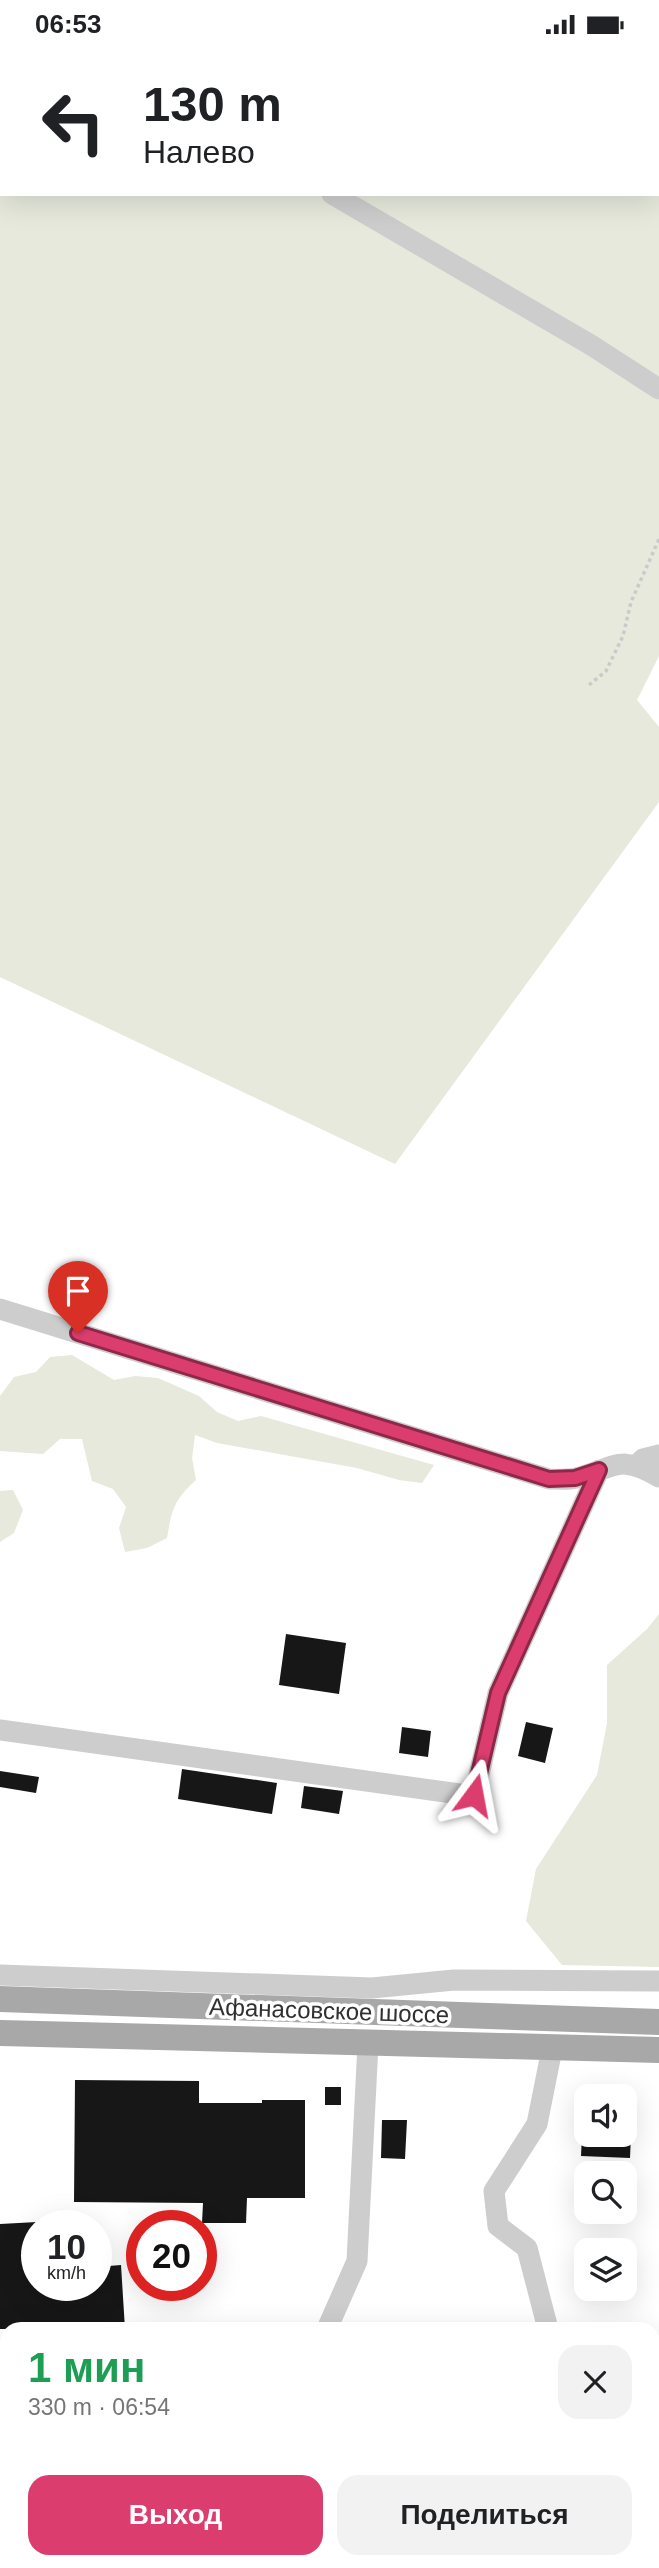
<!DOCTYPE html>
<html lang="ru">
<meta charset="utf-8">
<style>
:root{--surface:#fff;--page:#f2f2f2;--text:#202124;--muted:#757577;--accent:#dc3d6f}
body{margin:0;font-family:Helvetica,sans-serif;background:var(--page);color:var(--text);height:100vh;display:flex;flex-direction:column;font-size:26px;white-space:nowrap}
*{box-sizing:border-box;margin:0}
p{font-size:23px;color:var(--muted)}
.icon{flex:none;width:38px;height:38px;fill:none;stroke:currentColor;stroke-width:2;stroke-linecap:round;stroke-linejoin:round}
.map{position:relative;flex:1;overflow:hidden}
.sheet{position:absolute;left:0px;top:2273px;width:660px;height:247px;display:flex;flex-direction:column;background:var(--surface);border-radius:21px 21px 0 0;box-shadow:0 7px 28px #0002}
.sheet>*{flex:none}
.hud{position:absolute;left:0px;top:0px;width:660px;height:147px;box-shadow:0 7px 28px #0002;background:#fff;color:var(--text);overflow:hidden}
.controls{position:absolute;left:574px;top:2035px;display:grid;gap:14px}
.controls a{display:grid;place-items:center;width:63px;height:63px;border-radius:14px;background:var(--surface);box-shadow:0 7px 28px #0002;font-size:35px}
.speed{position:absolute;left:21px;top:2161px;display:flex;gap:14px;font-size:35px;font-weight:700;text-align:center}
.speed>*{display:grid;place-content:center;width:91px;height:91px;border-radius:50%;background:var(--surface);box-shadow:0 7px 28px #0002;line-height:1}
.speed small{font-size:18px;font-weight:400}
.speed .limit{border:10px solid #d22;background:#fff;color:#111}
.pin{position:absolute;display:grid;place-items:center;width:60px;height:60px;color:#fff;margin:-72px -30px;border-radius:50% 50% 50% 0;rotate:-45deg;box-shadow:0 0 7px #0007}
.pin .icon{rotate:45deg}
.me{position:absolute;width:77px;margin:-38px;rotate:13deg;stroke-linejoin:round;filter:drop-shadow(0 0 5px #0008)}
.turn{display:flex;align-items:center;gap:24px;height:147px;padding:0 28px;font-size:32px}
.turn .icon{width:91px;height:91px;stroke-width:2.5}
.turn b{display:block;font-size:49px;line-height:60px}
.round{display:grid;place-items:center;flex:none;width:74px;height:74px;border-radius:21px;background:var(--page)}
.head{display:flex;align-items:center;justify-content:space-between;height:119px;padding:0 28px}
h1{font-size:42px;font-weight:800;line-height:52px;color:#1e9e55}
.cta{display:flex;gap:14px;margin-top:auto;padding:14px 28px}
.cta a{flex:1;height:80px;border-radius:21px;background:var(--accent);color:#fff;font-size:28px;font-weight:800;line-height:80px;text-align:center}
.cta a+a{background:var(--page);color:var(--text)}
.status{display:flex;justify-content:space-between;align-items:center;height:49px;padding:0 35px;background:var(--surface);direction:ltr}
.status svg{height:19px;fill:currentColor}
.map>svg:first-child{display:block}
.green{fill:#e6e9dc;fill-rule:evenodd}
.building{fill:#171717}
.lines{fill:none;stroke-linecap:round;stroke-linejoin:round}
.path{stroke:#cacaca;stroke-width:3.5;stroke-dasharray:3.5 3.5;stroke-linecap:butt}
.minor{stroke:#cdcdcd;stroke-width:21}
.major{stroke:#a8a8a8;stroke-width:26}
.route-casing{stroke:#8f2848;stroke-width:18}
.route{stroke:#dc3d6f;stroke-width:12}
.labels{text-anchor:middle;stroke-width:7;stroke-linejoin:round;paint-order:stroke}
.street-label{font-size:24px;fill:#303030;stroke:#fff}
</style>
<div class="status"><b>06:53</b><svg viewBox="0 0 49 12"><path d="M0 12V9h3v3zM5 12V6h3v6zM10 12V3h3v9zM15 12V0h3v12zM26 1h20v11H26zM47 4h2v5h-2z"/></svg></div>
<div class="map">
<svg width="659" height="2519" viewBox="0 0 659 2519">
<rect width="100%" height="100%" fill="#fff"/>
<path class="green" d="M 0,0 L 659,0 L 659,607 L 637,651 L 659,678 L 659,753 L 395,1115 L 0,928 ZM 2,2 L 658,2 L 658,145 L 2,145 Z
M 72,1306 L 114,1331 L 135,1327 L 158,1329 L 199,1347 L 217,1363 L 238,1372 L 261,1367 L 434,1416 L 422,1434 L 399,1431 L 357,1419 L 217,1394 L 195,1386 L 192,1409 L 196,1431 C 174,1451 172,1460 167,1489 L 147,1499 L 125,1503 L 119,1479 L 126,1458 L 113,1440 L 92,1432 L 82,1390 L 60,1390 L 43,1405 L 0,1402 L 0,1347 L 14,1328 L 36,1323 L 50,1308 Z
M 13,1441 L 23,1461 L 14,1484 L 0,1493 L 0,1442 Z
M 659,1565 L 659,1918 L 562,1916 L 526,1872 L 536,1820 L 597,1726 L 607,1674 L 607,1616 L 647,1580 Z"/>
<path class="building" d="M 286,1585 L 346,1594 L 339,1645 L 279,1636 Z
M 526,1673 L 553,1679 L 545,1714 L 518,1707 Z
M 402,1678 L 431,1682 L 428,1708 L 399,1704 Z
M 182,1720 L 277,1734 L 272,1765 L 178,1750 Z
M 0,1722 L 39,1728 L 36,1744 L 0,1738 Z
M 304,1737 L 343,1742 L 339,1765 L 301,1759 Z
M 75,2031 L 199,2032 L 199,2054 L 262,2054 L 262,2051 L 305,2051 L 305,2149 L 247,2149 L 246,2174 L 202,2174 L 203,2154 L 74,2153 Z
M 325,2038 L 341,2038 L 341,2056 L 325,2056 Z
M 382,2071 L 407,2071 L 405,2110 L 381,2109 Z
M 582,2086 L 631,2086 L 630,2109 L 581,2107 Z
M 37,2173 L 37,2236 L 96,2236 L 96,2218 L 121,2216 L 125,2280 L 0,2280 L 0,2175 Z"/>
<g class="lines">
<path class="path" d="M 589,636 L 606,622 L 623,587 L 631,553 L 659,490"/>
<path class="minor" d="M 82,0 L 85,2
M 332,145 L 591,296 L 659,340
M 0,1260 L 549,1430 C 558,1430 568,1431 576,1429 C 615,1419 619,1404 659,1428
M 636,1417 L 643,1410 L 659,1406
M 0,1681 L 474,1747 L 498,1644 L 599,1421
M 0,1926 L 372,1939 L 454,1931 L 659,1932
M 327,2280 L 357,2212 L 368,1995
M 548,2280 L 527,2199 L 498,2177 L 494,2142 L 537,2075 L 552,2000
M 0,2355 L 7,2354
M 158,2513 L 159,2519
M 322,2513 L 322,2519
M 510,2519 L 510,2513"/>
<path class="major" d="M 0,1950 L 659,1973
M 0,1984 L 659,2001"/>
</g>
<g class="lines">
<g class="route-casing">
<path id="route" d="M 78,1284 L 549,1430 L 575,1429 L 599,1421 L 498,1644 L 474,1746"/>
</g>
<use href="#route" class="route"/>
</g>
<g class="labels">
<g class="street-label">
<text transform="translate(329 1962) rotate(2)" y="8">Афанасовское шоссе</text>
</g>
</g>
</svg>
<div class="controls">
<a><svg class="icon" aria-label="sound" viewBox="0 0 24 24"><path d="M4 9h4l5-4v14l-5-4H4zM17 9q2 3 0 6"/></svg></a>
<a><svg class="icon" aria-label="search" viewBox="0 0 24 24"><circle cx="10" cy="10" r="6"/><path d="M15 15l6 6"/></svg></a>
<a><svg class="icon" aria-label="layers" viewBox="0 0 24 24"><path d="M12 4l9 5-9 5-9-5zM3 14l9 5 9-5"/></svg></a>
</div>
<div class="speed"><div>10<small>km/h</small></div><div class="limit">20</div></div>
<div class="pin" style="left:78px;top:1284px;background:#d93025"><svg class="icon" aria-label="arrive" viewBox="0 0 24 24"><path d="M6 21V4h12l-3 4 3 4H6"/></svg></div>
<svg class="me" style="left:474px;top:1746px" viewBox="-20 -20 40 40"><path d="M0-17L14 15 0 8-14 15z" fill="#dc3d6f" stroke="#fff" stroke-width="4"/></svg>
<div class="hud">
<div class="turn"><svg class="icon" aria-label="left" viewBox="0 0 24 24"><path d="M17 20v-9H6M10 6l-5 5 5 5"/></svg><div><b>130 m</b>Налево</div></div>
</div>
<section class="sheet">
<div class="head"><div><h1>1 мин</h1><p>330 m · 06:54</p></div><a class="round"><svg class="icon" aria-label="close" viewBox="0 0 24 24"><path d="M6 6l12 12M18 6L6 18"/></svg></a></div>
<div class="cta"><a>Выход</a><a>Поделиться</a></div>
</section>
</div>
